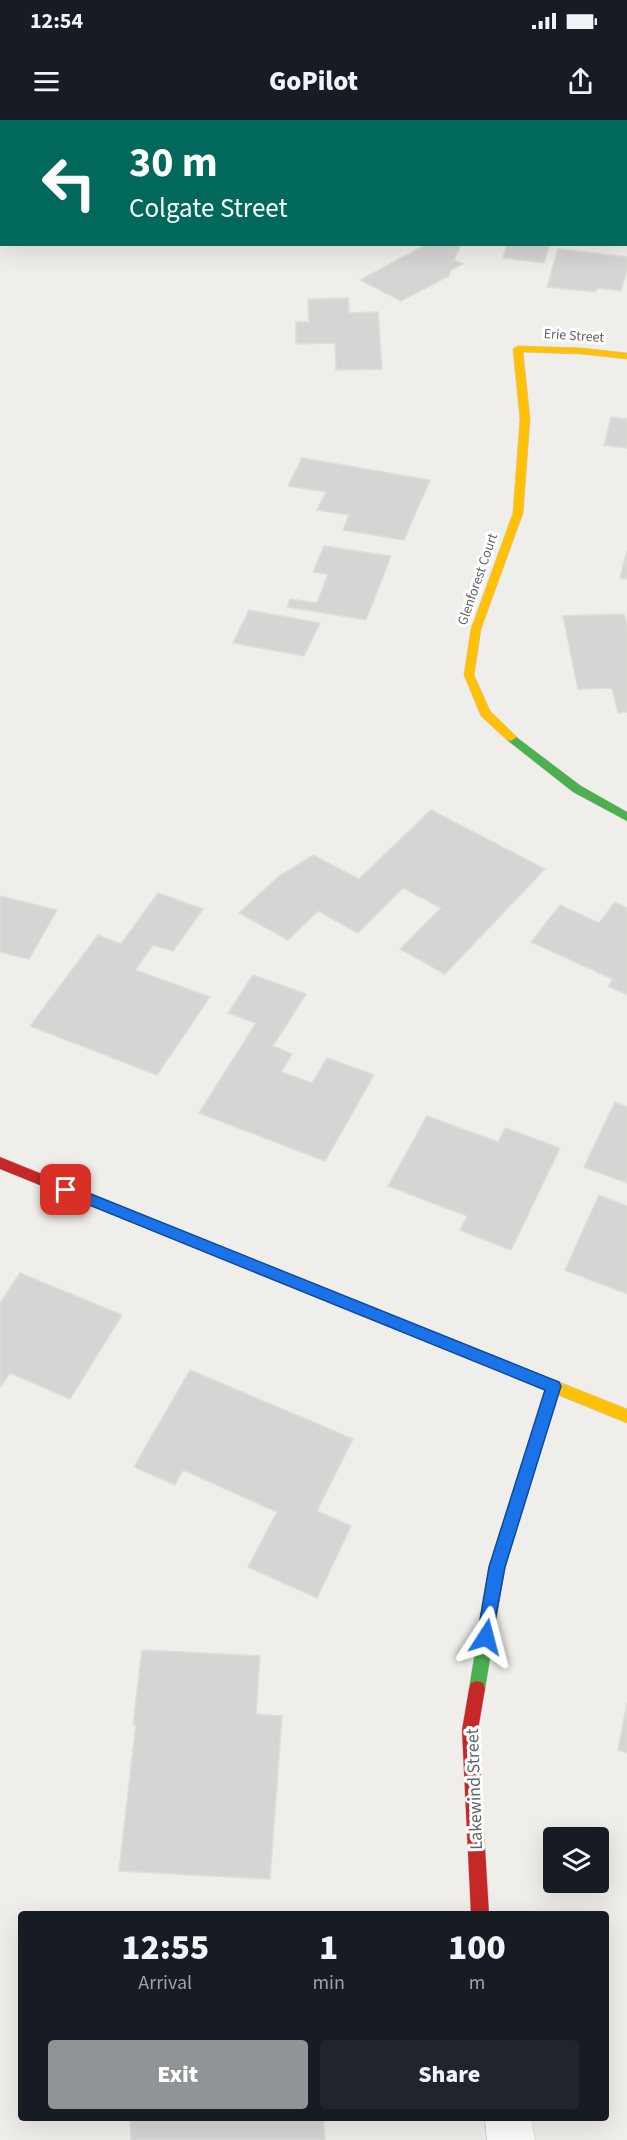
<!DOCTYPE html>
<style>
:root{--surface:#171b24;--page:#20242c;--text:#f1f3f6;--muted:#9ea1a6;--accent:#919496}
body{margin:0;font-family:"Source Sans 3",sans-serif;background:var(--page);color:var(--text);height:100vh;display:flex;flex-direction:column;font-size:22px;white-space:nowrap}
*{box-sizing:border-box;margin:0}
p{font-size:20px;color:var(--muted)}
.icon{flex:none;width:33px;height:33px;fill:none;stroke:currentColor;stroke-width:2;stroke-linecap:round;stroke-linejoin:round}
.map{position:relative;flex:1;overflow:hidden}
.drawer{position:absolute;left:18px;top:1791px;width:591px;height:210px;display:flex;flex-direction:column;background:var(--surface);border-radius:6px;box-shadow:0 6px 24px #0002}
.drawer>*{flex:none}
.guide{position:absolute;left:0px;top:0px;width:627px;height:126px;box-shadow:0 6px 24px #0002;background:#00695c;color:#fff;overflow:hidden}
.tools{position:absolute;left:543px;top:1707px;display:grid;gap:12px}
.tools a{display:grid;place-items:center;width:66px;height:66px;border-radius:6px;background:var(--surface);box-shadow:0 6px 24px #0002;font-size:30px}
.pin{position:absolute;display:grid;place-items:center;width:51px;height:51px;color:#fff;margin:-26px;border-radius:12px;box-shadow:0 3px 9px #0006}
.me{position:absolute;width:66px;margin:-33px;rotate:9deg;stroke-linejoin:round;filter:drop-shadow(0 0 4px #0008)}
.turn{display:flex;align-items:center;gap:21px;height:126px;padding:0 30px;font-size:27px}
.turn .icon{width:78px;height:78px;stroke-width:2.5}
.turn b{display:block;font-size:42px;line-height:51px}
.eta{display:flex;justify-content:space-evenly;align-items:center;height:102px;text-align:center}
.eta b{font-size:36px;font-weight:800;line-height:42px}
.primary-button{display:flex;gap:12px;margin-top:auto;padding:12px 30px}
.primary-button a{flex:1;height:69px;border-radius:6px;background:var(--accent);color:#fff;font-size:24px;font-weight:800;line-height:69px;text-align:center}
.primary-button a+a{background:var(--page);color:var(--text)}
.status{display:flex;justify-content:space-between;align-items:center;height:42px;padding:0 30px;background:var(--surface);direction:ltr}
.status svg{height:16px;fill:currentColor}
header{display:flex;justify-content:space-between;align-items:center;height:78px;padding:0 30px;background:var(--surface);font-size:27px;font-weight:800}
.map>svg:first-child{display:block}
.building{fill:#d6d5d3;stroke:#deddd9;stroke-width:1.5}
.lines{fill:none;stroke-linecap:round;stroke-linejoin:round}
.street-casing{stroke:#cbcccc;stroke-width:1}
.fast-casing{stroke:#cacacb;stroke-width:1}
.slow-casing{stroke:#cacacb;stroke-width:1}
.jam-casing{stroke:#cacacb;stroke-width:1}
.street{fill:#fdfcfc;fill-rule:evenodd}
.fast{fill:#4caf50;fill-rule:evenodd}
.slow{fill:#ffc107;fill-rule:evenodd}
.jam{fill:#c62828;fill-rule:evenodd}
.route{fill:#1a73e8;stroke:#114b97;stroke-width:1.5}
.labels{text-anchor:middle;stroke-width:6;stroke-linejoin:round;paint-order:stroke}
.far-street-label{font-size:14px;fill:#5f6368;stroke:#fff}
.near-street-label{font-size:18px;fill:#5f6368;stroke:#fff}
</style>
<div class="status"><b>12:54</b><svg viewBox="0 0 49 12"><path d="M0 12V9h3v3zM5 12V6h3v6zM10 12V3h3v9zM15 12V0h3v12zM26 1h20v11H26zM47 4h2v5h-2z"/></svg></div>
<header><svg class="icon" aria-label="menu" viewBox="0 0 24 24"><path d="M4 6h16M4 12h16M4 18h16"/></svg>GoPilot<svg class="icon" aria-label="share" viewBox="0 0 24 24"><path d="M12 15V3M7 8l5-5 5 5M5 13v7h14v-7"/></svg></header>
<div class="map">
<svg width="627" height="2020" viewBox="0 0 627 2020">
<rect width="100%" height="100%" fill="#efeeea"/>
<path class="building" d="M 427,124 L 461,124 L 454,140 L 463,144 L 451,150 L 449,156 L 401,181 L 360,160 Z
M 507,124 L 550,124 L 544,143 L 503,138 Z
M 558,129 L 627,137 L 627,150 L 621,171 L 597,168 L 596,172 L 547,167 Z
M 348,178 L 349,193 L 378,192 L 382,249 L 336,250 L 335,223 L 296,224 L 296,202 L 309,202 L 308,179 Z
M 611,297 L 627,299 L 627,328 L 604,325 Z
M 302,338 L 430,360 L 404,420 L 343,410 L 349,395 L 317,390 L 326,372 L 288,366 Z
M 324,426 L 391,436 L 366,500 L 287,487 L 290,479 L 317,483 L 328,454 L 313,452 Z
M 627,430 L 627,459 L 620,458 Z
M 249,490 L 320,503 L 304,536 L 233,523 Z
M 624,494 L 627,505 L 627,592 L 618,593 L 612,568 L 578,569 L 563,496 Z
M 431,690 L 545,749 L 445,854 L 400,829 L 441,788 L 403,768 L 358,813 L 318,791 L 288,820 L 239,793 L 279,756 L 313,735 L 359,759 Z
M 158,773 L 203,789 L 173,831 L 153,825 L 135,850 L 210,877 L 157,955 L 30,906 L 98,815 L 121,824 Z
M 0,776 L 57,790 L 29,839 L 0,832 Z
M 615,782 L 627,788 L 627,875 L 608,866 L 613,859 L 531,822 L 560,785 L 599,803 Z
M 253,855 L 306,874 L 273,926 L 292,934 L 281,952 L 312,963 L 327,938 L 374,955 L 325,1041 L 199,993 L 256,903 L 228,893 Z
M 615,982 L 627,987 L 627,1063 L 584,1047 Z
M 427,996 L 498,1022 L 505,1008 L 560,1028 L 511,1130 L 460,1110 L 467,1096 L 388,1066 Z
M 599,1075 L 627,1086 L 627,1174 L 565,1150 Z
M 20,1153 L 122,1195 L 70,1279 L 10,1253 L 0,1268 L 0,1183 Z
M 190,1250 L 353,1319 L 317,1391 L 351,1406 L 317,1478 L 248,1447 L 277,1392 L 183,1350 L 175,1365 L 134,1347 Z
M 142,1530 L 260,1536 L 256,1594 L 282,1596 L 270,1759 L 119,1751 L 136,1604 L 133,1605 Z
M 627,1583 L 627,1633 L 618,1630 Z
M 130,1998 L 323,1998 L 325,2020 L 131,2020 Z"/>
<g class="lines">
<g class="street-casing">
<path id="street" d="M 485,1998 L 531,1998 L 535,2020 L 487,2020 Z"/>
</g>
<g class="fast-casing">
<path id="fast" d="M 626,58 L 627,58 L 627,62 L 626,62 Z
M 511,613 L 581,666 L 627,692 L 627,701 L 573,672 L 507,620 L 507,614 Z
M 553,1259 L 558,1261 L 560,1266 L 505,1447 L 485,1569 L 483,1575 L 477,1577 L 471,1575 L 469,1569 L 489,1447 L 546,1266 L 548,1261 Z"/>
</g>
<g class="slow-casing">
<path id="slow" d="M 86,0 L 105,0 L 108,2 L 87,2 Z
M 518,226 L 581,228 L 627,233 L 627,239 L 581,234 L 523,232 L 530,299 L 523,393 L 481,509 L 474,555 L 490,591 L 517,617 L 511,621 L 507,620 L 481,596 L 464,555 L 471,509 L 513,393 L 520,299 L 513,229 Z
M 326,1169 L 627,1289 L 627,1303 L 321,1179 L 319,1175 L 321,1171 Z"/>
</g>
<g class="jam-casing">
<path id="jam" d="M 0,18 L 2,18 L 2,22 L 0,22 Z
M 626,98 L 627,98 L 627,102 L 626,102 Z
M 0,1037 L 331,1171 L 333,1175 L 331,1179 L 326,1181 L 321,1179 L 0,1049 Z
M 477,1561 L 483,1563 L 485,1569 L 478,1610 L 489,1794 L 471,1794 L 462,1610 L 469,1569 L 471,1563 Z"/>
</g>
<use href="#street" class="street"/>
<use href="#fast" class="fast"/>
<use href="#slow" class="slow"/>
<use href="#jam" class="jam"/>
</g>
<path class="route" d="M 66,1064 L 559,1262 L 561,1266 L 505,1447 L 491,1522 L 486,1525 L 480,1522 L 477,1517 L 489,1447 L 545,1270 L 62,1074 L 59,1070 L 62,1066 Z"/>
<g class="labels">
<g class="far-street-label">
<text transform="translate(574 215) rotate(4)" y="5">Erie Street</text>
<text transform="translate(477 459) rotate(-71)" y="5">Glenforest Court</text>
</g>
<g class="near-street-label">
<text transform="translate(474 1669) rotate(-92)" y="6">Lakewind Street</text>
</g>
</g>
</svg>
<div class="tools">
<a><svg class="icon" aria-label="layers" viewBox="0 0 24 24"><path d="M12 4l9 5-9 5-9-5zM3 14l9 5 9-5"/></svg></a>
</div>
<div class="pin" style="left:66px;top:1070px;background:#d93025"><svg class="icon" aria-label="arrive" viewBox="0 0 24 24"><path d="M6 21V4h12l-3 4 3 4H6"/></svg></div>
<svg class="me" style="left:486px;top:1517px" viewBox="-20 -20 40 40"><path d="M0-17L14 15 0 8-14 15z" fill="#1a73e8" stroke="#fff" stroke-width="4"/></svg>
<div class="guide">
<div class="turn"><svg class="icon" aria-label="left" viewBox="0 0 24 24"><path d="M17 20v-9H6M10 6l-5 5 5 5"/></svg><div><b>30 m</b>Colgate Street</div></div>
</div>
<section class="drawer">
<div class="eta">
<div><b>12:55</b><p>Arrival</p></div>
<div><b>1</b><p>min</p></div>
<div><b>100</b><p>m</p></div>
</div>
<div class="primary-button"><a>Exit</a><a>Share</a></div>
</section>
</div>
